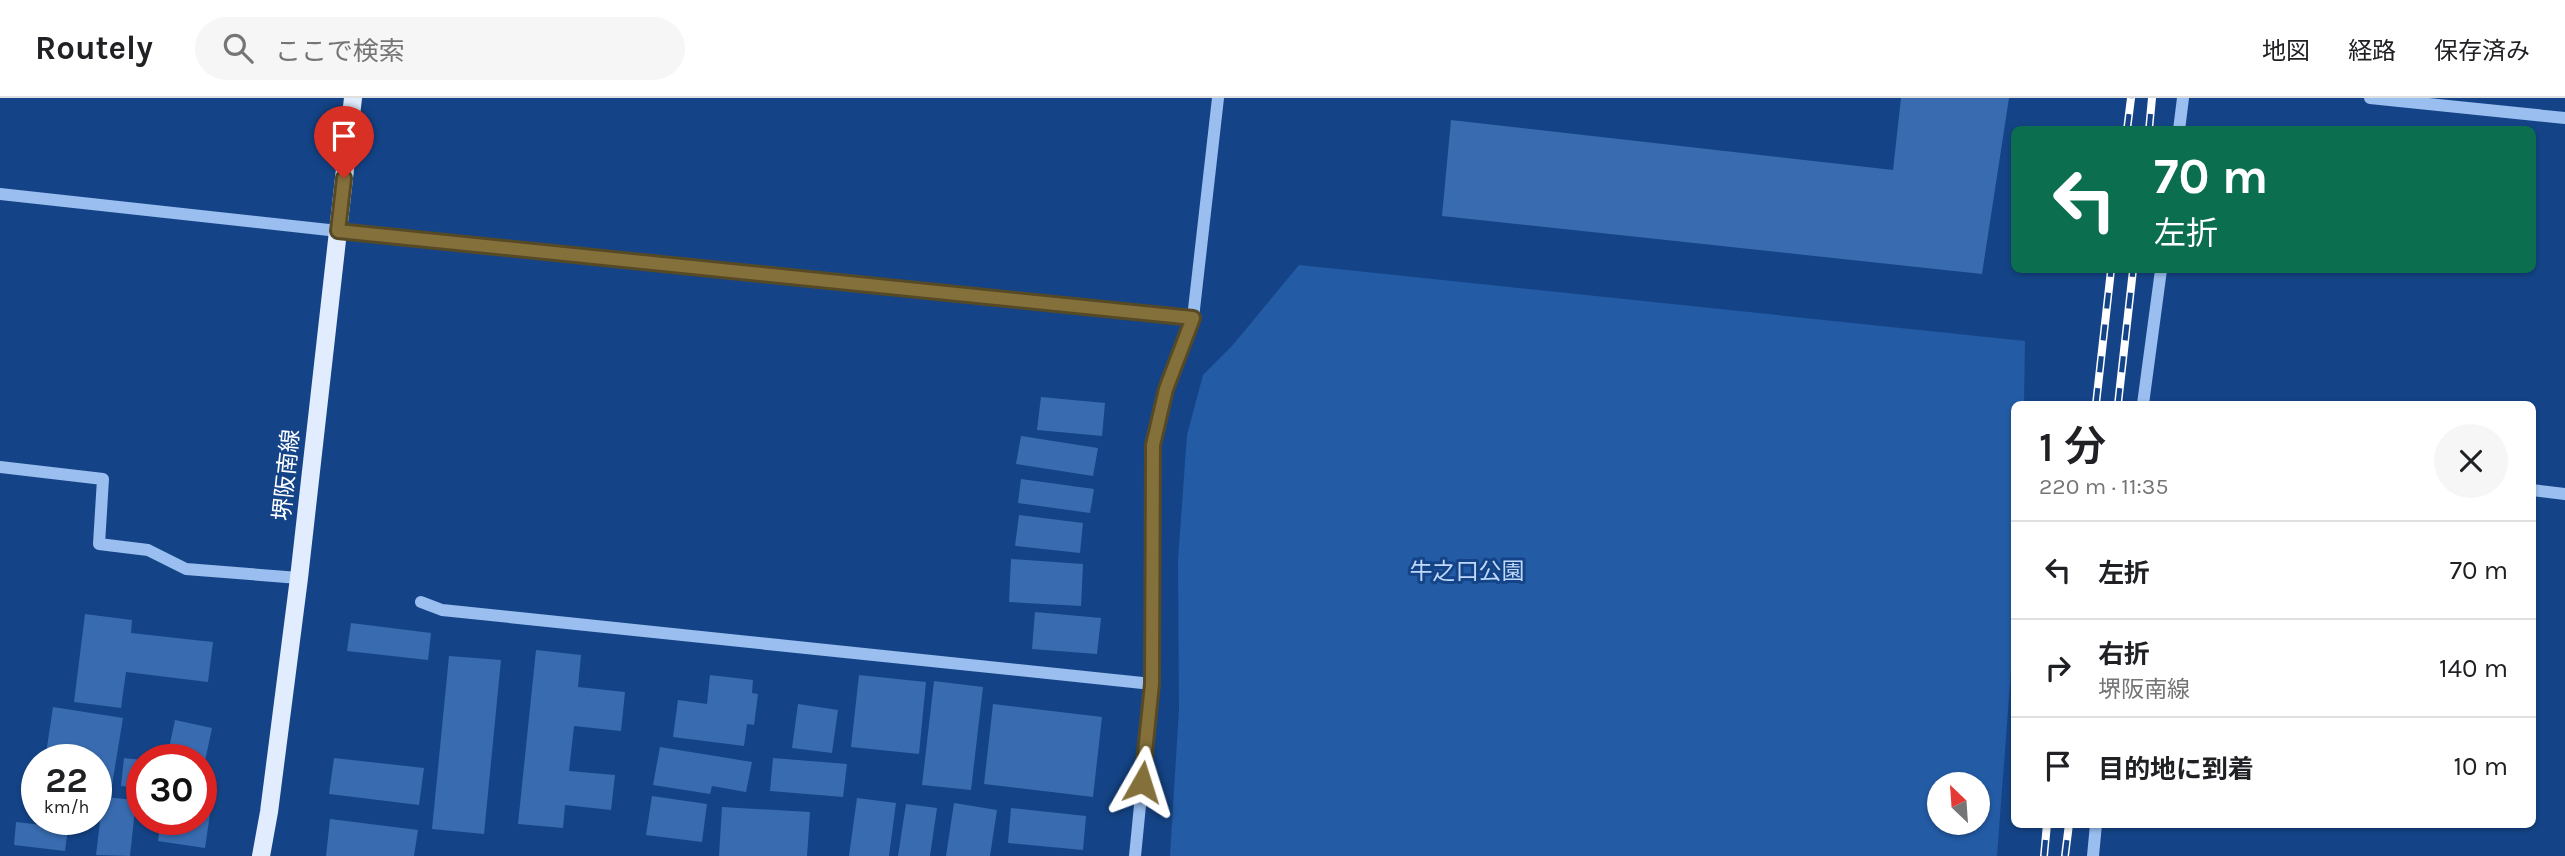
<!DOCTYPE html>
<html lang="ja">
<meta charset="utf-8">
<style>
:root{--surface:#fff;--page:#f6f6f6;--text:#202124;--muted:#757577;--line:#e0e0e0}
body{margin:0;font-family:Karla,"Noto Sans JP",sans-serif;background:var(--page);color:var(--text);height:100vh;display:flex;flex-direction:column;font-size:26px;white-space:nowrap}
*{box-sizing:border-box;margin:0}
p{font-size:23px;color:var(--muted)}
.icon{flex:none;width:38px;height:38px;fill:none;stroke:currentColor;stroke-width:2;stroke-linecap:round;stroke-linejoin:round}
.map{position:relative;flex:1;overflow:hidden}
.drawer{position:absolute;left:2011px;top:303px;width:525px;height:427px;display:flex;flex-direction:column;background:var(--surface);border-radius:10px;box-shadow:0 2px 5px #0004}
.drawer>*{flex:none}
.banner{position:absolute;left:2011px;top:28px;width:525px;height:147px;border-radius:10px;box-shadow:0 2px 5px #0004;background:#0b6e4f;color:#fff;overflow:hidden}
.needle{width:46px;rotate:335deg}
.buttons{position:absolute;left:1927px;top:674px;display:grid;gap:14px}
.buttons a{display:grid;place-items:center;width:63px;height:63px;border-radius:50%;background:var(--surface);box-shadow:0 2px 5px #0004;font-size:35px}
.speed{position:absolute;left:21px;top:646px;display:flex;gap:14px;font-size:35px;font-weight:700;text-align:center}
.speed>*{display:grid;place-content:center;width:91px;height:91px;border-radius:50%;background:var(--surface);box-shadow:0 2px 5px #0004;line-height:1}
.speed small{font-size:18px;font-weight:400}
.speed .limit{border:10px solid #d22;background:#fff;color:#111}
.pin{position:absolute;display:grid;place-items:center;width:60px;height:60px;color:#fff;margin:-72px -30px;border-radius:50% 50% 50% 0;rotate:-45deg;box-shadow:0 0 7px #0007}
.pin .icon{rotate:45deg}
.me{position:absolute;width:77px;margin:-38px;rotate:6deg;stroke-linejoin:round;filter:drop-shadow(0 0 5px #0008)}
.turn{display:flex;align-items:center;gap:24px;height:147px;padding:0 28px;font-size:32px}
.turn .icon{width:91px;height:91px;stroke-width:2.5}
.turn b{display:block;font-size:49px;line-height:60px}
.round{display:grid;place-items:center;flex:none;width:74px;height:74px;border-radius:37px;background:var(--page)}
.headline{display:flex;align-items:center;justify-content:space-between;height:119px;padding:0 28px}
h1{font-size:42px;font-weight:600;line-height:52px}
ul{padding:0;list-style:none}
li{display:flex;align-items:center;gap:21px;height:98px;padding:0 28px;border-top:2px solid var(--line)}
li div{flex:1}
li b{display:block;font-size:26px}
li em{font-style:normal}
header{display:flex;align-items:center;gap:42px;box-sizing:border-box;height:98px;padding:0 35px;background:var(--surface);border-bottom:2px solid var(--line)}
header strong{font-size:33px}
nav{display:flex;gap:38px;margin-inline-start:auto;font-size:24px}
.search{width:490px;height:63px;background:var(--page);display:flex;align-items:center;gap:18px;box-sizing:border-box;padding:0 24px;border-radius:38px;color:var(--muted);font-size:26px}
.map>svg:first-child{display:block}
.green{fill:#235ba5;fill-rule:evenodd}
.building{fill:#386baf}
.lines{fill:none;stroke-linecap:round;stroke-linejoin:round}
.minor{stroke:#99beef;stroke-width:12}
.major{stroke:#e1ecff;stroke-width:18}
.rail-casing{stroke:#fff;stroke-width:8}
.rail{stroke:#144487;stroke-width:5;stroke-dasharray:16;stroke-linecap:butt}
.route-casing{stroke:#564926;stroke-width:18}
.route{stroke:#84703b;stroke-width:12}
.labels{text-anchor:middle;stroke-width:6;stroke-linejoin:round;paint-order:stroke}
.street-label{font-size:23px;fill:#fff;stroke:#144487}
.park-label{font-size:23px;fill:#bfd9fb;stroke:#144487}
</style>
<header>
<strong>Routely</strong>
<div class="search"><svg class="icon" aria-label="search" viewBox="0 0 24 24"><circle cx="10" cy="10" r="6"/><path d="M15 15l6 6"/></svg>ここで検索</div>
<nav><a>地図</a><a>経路</a><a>保存済み</a></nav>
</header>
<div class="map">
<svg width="2565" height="758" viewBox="0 0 2565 758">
<rect width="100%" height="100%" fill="#144487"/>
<path class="green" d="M 1299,167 L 2025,243 L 2024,306 L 2014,306 L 2013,546 L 1997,758 L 1170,758 L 1179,611 L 1178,462 L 1187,337 L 1203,277 L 1232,248 ZM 1939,686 L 1978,686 L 1978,724 L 1939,724 Z"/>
<path class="building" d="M 1901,0 L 2009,0 L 1982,176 L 1442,118 L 1451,22 L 1893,72 Z
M 1041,299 L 1105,305 L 1102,338 L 1037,332 Z
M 1021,338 L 1098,350 L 1093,378 L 1016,366 Z
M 1021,381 L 1094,391 L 1090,415 L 1018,405 Z
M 1019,417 L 1083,425 L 1080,455 L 1015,448 Z
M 1011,461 L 1083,466 L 1081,508 L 1009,504 Z
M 1035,514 L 1101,520 L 1097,556 L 1032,551 Z
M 85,516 L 132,522 L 131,535 L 213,544 L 208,584 L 126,574 L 121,610 L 74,604 Z
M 351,525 L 431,535 L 428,562 L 347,553 Z
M 536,552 L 581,557 L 578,589 L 625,594 L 621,633 L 574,628 L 569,673 L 615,677 L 611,712 L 565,707 L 563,730 L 518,726 Z
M 449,558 L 501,562 L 484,736 L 432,731 Z
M 710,577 L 753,582 L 752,595 L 758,596 L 754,627 L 747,626 L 744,648 L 673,639 L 678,602 L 707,606 Z
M 859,577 L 926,584 L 919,656 L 851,649 Z
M 934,583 L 983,589 L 971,692 L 922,687 Z
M 798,606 L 838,612 L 832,655 L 792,650 Z
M 993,606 L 1102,619 L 1093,699 L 984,686 Z
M 53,609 L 123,620 L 112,687 L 96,684 L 96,662 L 45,662 Z
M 175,622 L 212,630 L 205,663 L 168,655 Z
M 660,649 L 752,664 L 746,694 L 712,688 L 710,696 L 653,687 Z
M 124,660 L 142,662 L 142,690 L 121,688 Z
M 334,660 L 424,670 L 419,707 L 329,696 Z
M 773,660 L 847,666 L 843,699 L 770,693 Z
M 652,698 L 707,706 L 702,744 L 646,737 Z
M 103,699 L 136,702 L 130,758 L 96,757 Z
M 857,700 L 896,705 L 889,758 L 849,758 Z
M 954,705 L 997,712 L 990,758 L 946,758 Z
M 906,706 L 937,710 L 930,758 L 898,758 Z
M 201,708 L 211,709 L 205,750 L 158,743 L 161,721 L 201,721 Z
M 722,709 L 810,714 L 807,758 L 719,758 Z
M 1011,710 L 1086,718 L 1083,752 L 1008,745 Z
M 330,721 L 418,732 L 414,758 L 326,758 Z
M 16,724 L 68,730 L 65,753 L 14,747 Z"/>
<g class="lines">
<path class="minor" d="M 2370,0 L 2565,20
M 2179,32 L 2183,0
M 0,96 L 338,133 L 1193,220
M 2143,306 L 2161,172
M 0,369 L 103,381 L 99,446 L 148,452 L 186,471 L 299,480
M 2532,392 L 2565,396
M 421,504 L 442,512 L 1152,586
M 1135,758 L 1152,586 L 1153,347 L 1166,291 L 1193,220 L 1218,0
M 2093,758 L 2096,726"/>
<path class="major" d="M 261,758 L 269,714 L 299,480 L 353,0"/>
<g class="rail-casing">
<path id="rail" d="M 2127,32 L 2131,0
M 2149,32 L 2152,0
M 2096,306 L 2111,172
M 2118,306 L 2133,172
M 2044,758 L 2047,726
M 2065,758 L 2069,726"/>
</g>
<use href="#rail" class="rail"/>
</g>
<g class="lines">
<g class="route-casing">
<path id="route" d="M 344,80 L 338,133 L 1193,220 L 1166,291 L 1153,347 L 1152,586 L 1142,684"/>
</g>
<use href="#route" class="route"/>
</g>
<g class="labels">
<g class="street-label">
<text transform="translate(286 377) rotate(-84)" y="8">堺阪南線</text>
</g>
<g class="park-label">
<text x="1467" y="481">牛之口公園</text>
</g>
</g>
</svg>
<div class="buttons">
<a><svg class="needle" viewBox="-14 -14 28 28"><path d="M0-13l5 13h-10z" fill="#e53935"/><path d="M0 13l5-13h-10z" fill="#757577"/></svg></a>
</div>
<div class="speed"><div>22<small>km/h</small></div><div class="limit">30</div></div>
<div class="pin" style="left:344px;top:80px;background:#d93025"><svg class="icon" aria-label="arrive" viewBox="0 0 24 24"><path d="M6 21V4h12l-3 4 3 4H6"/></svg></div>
<svg class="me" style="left:1142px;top:684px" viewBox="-20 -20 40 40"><path d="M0-17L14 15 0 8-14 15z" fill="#84703b" stroke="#fff" stroke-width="4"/></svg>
<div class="banner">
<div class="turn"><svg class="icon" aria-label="left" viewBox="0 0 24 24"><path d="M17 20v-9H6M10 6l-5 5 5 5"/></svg><div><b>70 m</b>左折</div></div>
</div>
<section class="drawer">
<div class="headline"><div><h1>1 分</h1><p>220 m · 11:35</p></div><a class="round"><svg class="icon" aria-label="close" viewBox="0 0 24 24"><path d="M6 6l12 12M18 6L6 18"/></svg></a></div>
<ul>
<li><svg class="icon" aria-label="left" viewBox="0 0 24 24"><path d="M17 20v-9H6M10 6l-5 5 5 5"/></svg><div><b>左折</b></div><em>70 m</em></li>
<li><svg class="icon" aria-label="right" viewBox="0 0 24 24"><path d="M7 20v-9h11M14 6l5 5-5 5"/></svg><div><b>右折</b><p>堺阪南線</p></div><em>140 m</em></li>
<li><svg class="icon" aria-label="arrive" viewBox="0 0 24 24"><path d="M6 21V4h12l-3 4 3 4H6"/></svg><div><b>目的地に到着</b></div><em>10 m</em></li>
</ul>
</section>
</div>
